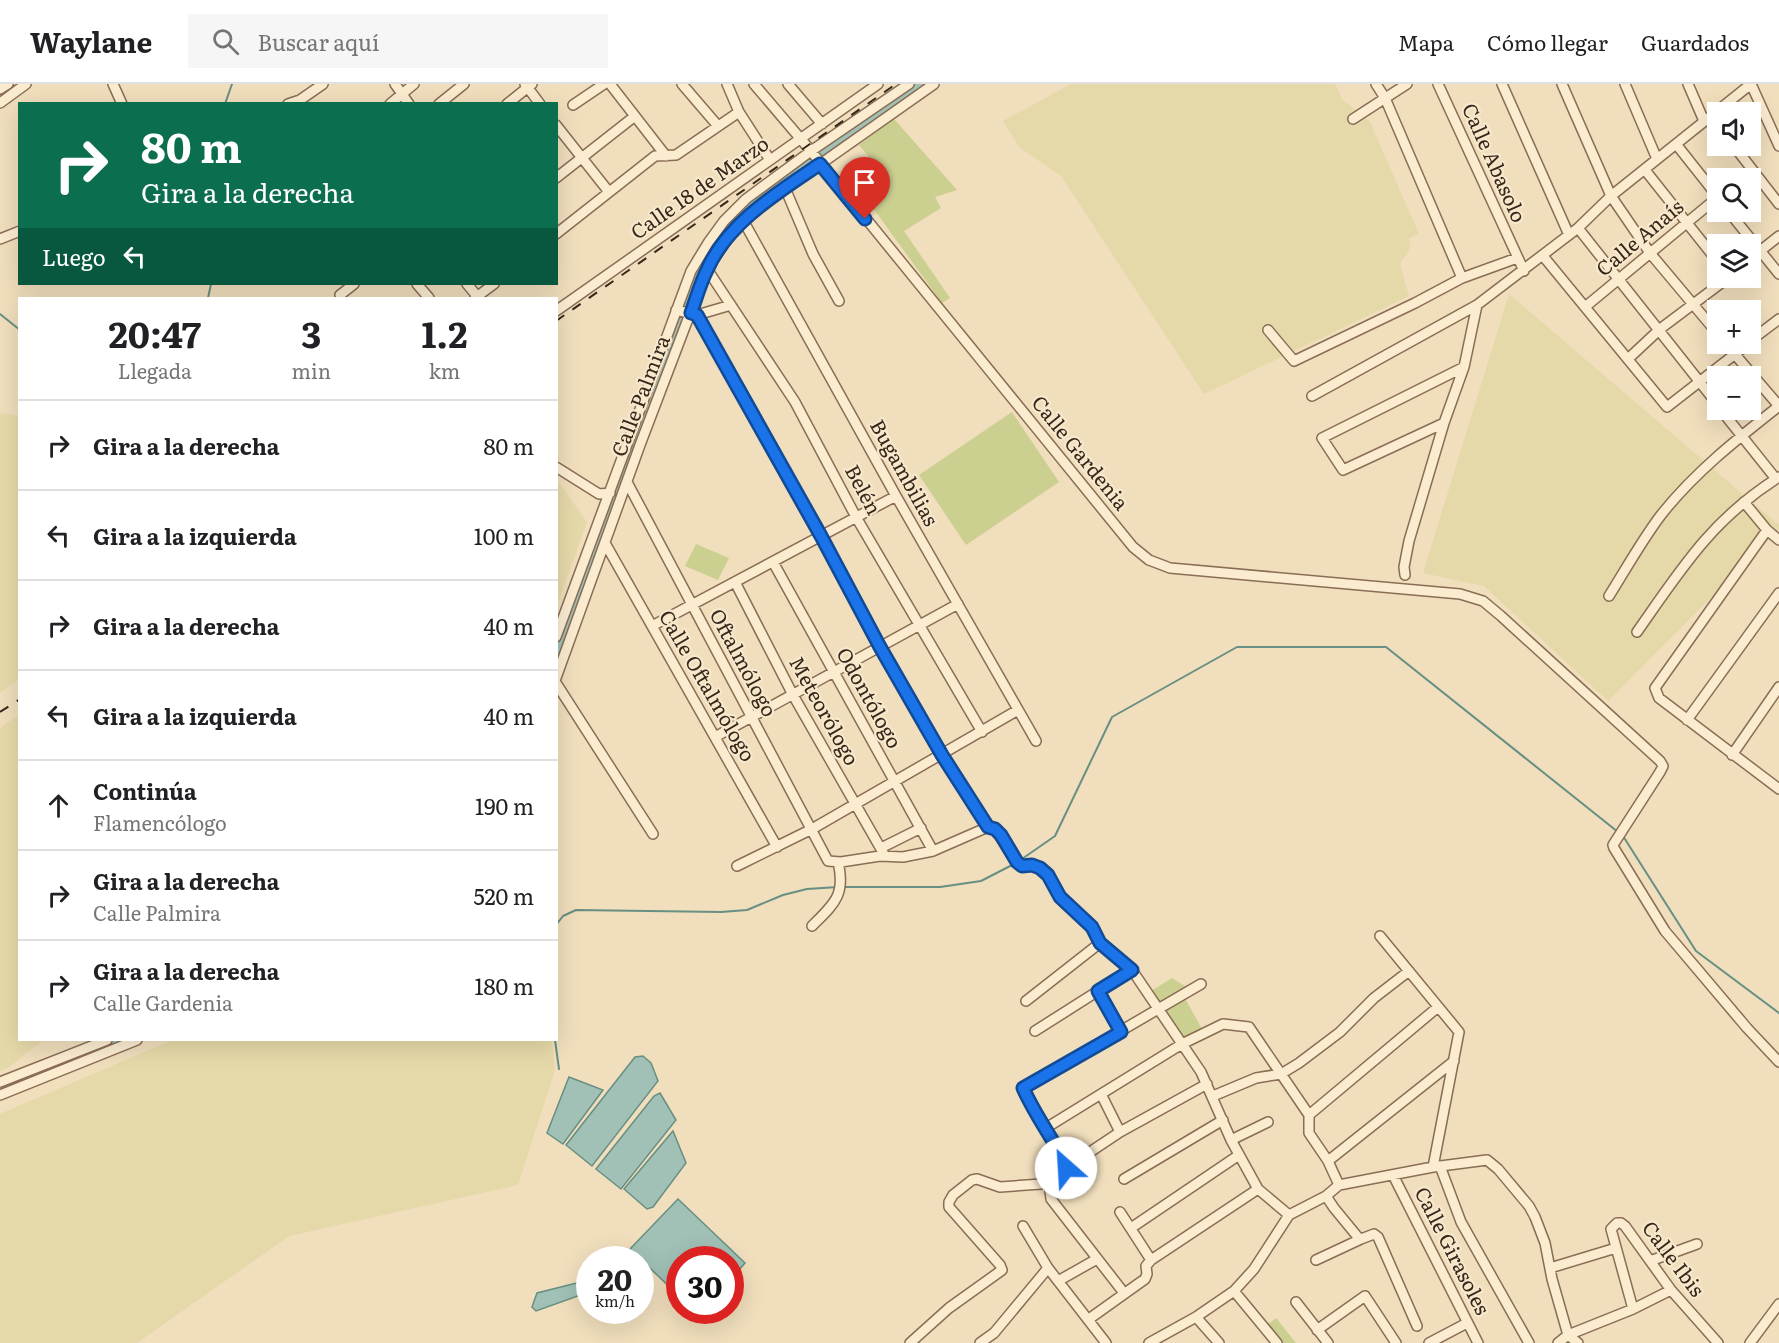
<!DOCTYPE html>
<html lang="es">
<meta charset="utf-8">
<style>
:root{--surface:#fff;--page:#f6f6f6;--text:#202124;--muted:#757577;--line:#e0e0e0}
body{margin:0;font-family:Literata,serif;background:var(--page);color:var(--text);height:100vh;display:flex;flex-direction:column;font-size:22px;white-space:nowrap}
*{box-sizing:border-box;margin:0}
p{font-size:20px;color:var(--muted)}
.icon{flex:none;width:33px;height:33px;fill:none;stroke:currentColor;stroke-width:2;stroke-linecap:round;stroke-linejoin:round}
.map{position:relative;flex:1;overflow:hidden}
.side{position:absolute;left:18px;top:213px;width:540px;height:744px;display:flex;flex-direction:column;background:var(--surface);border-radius:0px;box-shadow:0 6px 24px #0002}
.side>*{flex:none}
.hud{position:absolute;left:18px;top:18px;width:540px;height:183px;border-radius:0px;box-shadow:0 6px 24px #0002;background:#0b6e4f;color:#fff;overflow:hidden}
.controls{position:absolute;left:1707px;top:18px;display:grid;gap:12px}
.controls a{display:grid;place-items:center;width:54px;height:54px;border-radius:0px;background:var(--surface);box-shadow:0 6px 24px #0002;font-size:30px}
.speed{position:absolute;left:576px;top:1162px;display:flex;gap:12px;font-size:30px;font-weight:700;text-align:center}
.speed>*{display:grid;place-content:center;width:78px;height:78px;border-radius:50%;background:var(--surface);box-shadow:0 6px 24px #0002;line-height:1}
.speed small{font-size:15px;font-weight:400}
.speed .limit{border:9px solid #d22;background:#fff;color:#111}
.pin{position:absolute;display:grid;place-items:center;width:51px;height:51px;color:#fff;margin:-62px -26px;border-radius:50% 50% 50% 0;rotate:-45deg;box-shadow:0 0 6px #0007}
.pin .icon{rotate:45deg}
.me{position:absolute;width:66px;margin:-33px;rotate:334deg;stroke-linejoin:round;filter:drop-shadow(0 0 4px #0008)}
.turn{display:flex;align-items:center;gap:21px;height:126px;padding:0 24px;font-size:27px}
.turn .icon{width:78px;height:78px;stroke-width:2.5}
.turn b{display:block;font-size:42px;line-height:51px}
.then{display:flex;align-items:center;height:57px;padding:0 24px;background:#0003;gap:12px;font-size:22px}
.eta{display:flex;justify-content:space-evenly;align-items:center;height:102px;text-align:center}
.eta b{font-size:36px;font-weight:700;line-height:42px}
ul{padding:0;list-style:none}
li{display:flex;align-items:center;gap:18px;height:90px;padding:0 24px;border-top:2px solid var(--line)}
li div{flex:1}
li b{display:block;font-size:22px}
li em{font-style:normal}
header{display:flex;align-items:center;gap:36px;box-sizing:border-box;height:84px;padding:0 30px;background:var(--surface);border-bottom:2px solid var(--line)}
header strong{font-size:28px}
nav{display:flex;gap:33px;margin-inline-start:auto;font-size:21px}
.search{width:420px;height:54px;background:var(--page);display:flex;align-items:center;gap:15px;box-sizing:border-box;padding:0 21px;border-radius:0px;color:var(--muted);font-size:22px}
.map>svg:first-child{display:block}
.farmland{fill:#e6d9a9}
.green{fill:#cbcf90}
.water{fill:#a1c1b6;stroke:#688f83;stroke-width:1.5}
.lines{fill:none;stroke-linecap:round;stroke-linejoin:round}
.stream{stroke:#688f83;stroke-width:2}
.canal{stroke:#a1c1b6;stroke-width:8}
.street-casing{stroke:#896d55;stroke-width:12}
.street{stroke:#fbecd0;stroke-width:9}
.rail{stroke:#37271b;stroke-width:2;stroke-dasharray:10 10;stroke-linecap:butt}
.route-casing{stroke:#114b97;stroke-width:15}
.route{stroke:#1a73e8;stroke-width:10}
.labels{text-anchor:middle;stroke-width:4.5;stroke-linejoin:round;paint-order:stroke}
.street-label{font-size:20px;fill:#37271b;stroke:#f7e8cc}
</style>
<header>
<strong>Waylane</strong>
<div class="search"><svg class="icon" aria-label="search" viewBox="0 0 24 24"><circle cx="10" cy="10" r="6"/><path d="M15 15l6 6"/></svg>Buscar aquí</div>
<nav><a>Mapa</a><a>Cómo llegar</a><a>Guardados</a></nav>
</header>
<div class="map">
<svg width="1779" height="1259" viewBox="0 0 1779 1259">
<rect width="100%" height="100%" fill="#f0debc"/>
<path class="farmland" d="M 1071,0 L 1335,0 L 1342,15 L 1370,38 L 1419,150 L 1409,154 L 1410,164 L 1400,180 L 1409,212 L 1204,310 L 1061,92 L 1019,63 L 1003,37 Z
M 1509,210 L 1779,441 L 1779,445 L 1608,617 L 1484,502 L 1423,489 Z
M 0,329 L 20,332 L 19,595 L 0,609 Z
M 557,396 L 587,438 L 557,522 Z
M 19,630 L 20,956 L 43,956 L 8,984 L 0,987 L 0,644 Z
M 172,956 L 552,956 L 555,986 L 518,1101 L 289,1152 L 137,1259 L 0,1259 L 0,1030 Z"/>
<path class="green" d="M 894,35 L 957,106 L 935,113 L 941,124 L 904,147 L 950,214 L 942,219 L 854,98 L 875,80 L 859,61 Z
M 1012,328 L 1059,398 L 966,461 L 919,391 Z
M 696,460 L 729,474 L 718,496 L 685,482 Z
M 1172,894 L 1188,904 L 1159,921 L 1151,907 Z
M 1186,916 L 1202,945 L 1185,955 L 1165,926 Z
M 1276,1234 L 1296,1259 L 1281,1259 L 1267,1241 Z"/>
<path class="water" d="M 643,972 L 651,979 L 658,997 L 592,1082 L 566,1061 L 635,973 Z
M 569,993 L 603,1006 L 563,1060 L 547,1049 Z
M 660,1009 L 676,1036 L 621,1105 L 596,1085 L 654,1012 Z
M 673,1047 L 686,1079 L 653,1123 L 647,1125 L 624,1105 Z
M 678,1115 L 745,1179 L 731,1195 L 730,1176 L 680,1176 L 679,1212 L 630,1165 Z
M 589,1196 L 589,1208 L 536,1227 L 532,1223 L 537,1209 Z"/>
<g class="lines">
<path class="stream" d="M 225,20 L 232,0
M 208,214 L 211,200
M 0,230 L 20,246
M 1623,752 L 1696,867 L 1779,929
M 1019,777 L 1055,752 L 1112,633 L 1237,563 L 1386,563 L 1618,748
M 844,803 L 940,803 L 981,797 L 1014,780
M 556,841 L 563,832 L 576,826 L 721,828 L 747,826 L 783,811 L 807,805 L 838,803
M 555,956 L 559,985"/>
<path class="canal" d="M 556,573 L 700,186 L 711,163 L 752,117 L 920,0
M 102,962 L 118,956
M 0,1003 L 42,986"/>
<g class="street-casing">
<path id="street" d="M 113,0 L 122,20
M 395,0 L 409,20
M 525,0 L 540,20
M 610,0 L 666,72
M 682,0 L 718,42
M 727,0 L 739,28 L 770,76
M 754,0 L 811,67 L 1133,463 L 1149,476 L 1170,484 L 1460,510 L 1483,517 L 1501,532 L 1660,677 L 1663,682 L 1660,688 L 1613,761 L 1614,764 L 1665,847 L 1747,944 L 1779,978
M 788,0 L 822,40
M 1376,0 L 1385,14 L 1462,194
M 1438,0 L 1524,187
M 1502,0 L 1569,151
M 1562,0 L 1611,112 L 1650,169 L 1718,250
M 1625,0 L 1657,75
M 1688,0 L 1704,37
M 1751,0 L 1779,62
M 0,5 L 8,0
M 0,19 L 26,0
M 288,20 L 300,16 L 323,0
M 390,20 L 414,0
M 439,20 L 464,0
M 507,20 L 532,0
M 573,21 L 604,0
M 1353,35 L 1407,0
M 556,41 L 609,108
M 1676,60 L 1718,113
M 1734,62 L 1779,120
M 1645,86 L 1718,178
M 556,94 L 635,32
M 1740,94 L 1751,85
M 785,104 L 813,170 L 839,217
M 1729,128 L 1779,190
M 744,138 L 896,412 L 1036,657
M 1578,144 L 1718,321
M 556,150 L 655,72 L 676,71 L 739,28
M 0,155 L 20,147
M 1543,172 L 1667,323 L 1748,260
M 1750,175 L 1779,152
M 707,185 L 795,318 L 856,433 L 982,648
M 417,200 L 429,214
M 467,200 L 477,212
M 340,211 L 354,200
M 475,214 L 494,200
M 1585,223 L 1718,113
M 676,226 L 697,231 L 821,452 L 880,563 L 942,671 L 988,743
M 556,227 L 878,0
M 697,231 L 731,221
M 1268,246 L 1294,277 L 1415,219 L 1462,194 L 1517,174
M 1750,257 L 1779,235
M 1726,260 L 1779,322
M 1628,275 L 1660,245 L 1728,194
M 1312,312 L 1477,221 L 1578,144 L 1611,112 L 1751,0
M 1721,326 L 1776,395
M 1444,339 L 1343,386 L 1322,354 L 1464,283
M 556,383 L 599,410 L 610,409
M 627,398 L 828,777 L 841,778 L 880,772 L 903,773 L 933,767 L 988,743 L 995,745 L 1017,779 L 1022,782 L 1032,781 L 1040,784 L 1048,791 L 1060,813 L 1092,843 L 1100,859 L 1132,886 L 1098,907 L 1121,948
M 1744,418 L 1767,446 L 1779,456
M 1767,446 L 1655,604 L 1659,614 L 1779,705
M 605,459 L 777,763
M 773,478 L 933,767
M 1405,491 L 1404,483 L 1409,457 L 1444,339 L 1464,283 L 1477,221
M 735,498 L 793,611 L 885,772
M 1609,512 C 1626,485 1642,456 1661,431 C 1694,389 1737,355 1779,322
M 652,542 L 896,412
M 1637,548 C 1681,485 1712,435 1779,393
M 556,553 L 691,187 L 708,159 L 724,137 L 746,115 L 811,67 L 909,0
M 556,594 L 640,361 L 707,185 L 729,153 L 758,124 L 934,0
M 556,599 L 653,750
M 1687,636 L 1779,509
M 715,653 L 958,520
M 1732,671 L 1779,603
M 881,764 L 921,744
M 737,782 L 812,745 L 1018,626
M 812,842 C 834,820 846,811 838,778
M 1380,852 L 1459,948 L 1433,1083
M 1132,886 L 1201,988 L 1231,1056 L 1258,1105 L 1289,1131
M 1026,917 L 1100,859
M 1035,947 L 1098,907
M 0,998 L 107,956
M 1101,1010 L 1120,1048
M 0,1011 L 137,956
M 1213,1012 L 1256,994 L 1281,990 L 1299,979 L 1340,948 L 1374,914 L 1409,887
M 1309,1031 L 1309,1049 L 1328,1077 L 1454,977
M 1046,1044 L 1182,960 L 1223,940 L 1249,943 L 1309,1031 L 1438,923
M 1231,1056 L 1268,1038
M 1328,1077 L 1339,1101
M 1440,1082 L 1461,1138 L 1529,1259
M 1066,1084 L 1067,1079 C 1052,1054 1035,1031 1023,1004 L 1201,900
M 1393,1091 L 1478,1259
M 1124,1095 L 1223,1036
M 1056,1096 L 1050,1107 L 1051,1115 L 1124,1209
M 1326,1112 L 1334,1124 L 1357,1152 L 1361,1155 L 1374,1150 L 1378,1153 L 1417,1242
M 1023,1142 L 1048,1184 L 1106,1259
M 1131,1144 L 1239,1071
M 1151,1176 L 1258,1105
M 1316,1176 L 1361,1155
M 1650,1177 L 1697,1160
M 1550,1184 L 1616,1164
M 1058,1197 L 1097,1175
M 1234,1207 L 1277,1259
M 1296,1218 L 1328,1259
M 1633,1225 L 1611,1145 L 1617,1139 L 1621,1139 L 1625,1142 L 1671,1206 L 1718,1259
M 1196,1233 L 1219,1259
M 1089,1235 L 1145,1195 L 1147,1190 L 1146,1182 L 1151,1176 L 1120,1128
M 1317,1246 L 1365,1212 L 1396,1259
M 910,1259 L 949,1224 L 1002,1186 L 1000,1181 L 949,1123 L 949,1118 L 953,1111 L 972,1096 L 977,1095 L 1000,1103 L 1041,1100 L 1056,1096 L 1066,1084 L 1120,1048 L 1207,1000
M 980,1259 L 994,1249 L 1048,1184
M 1149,1259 L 1196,1233 L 1234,1207 L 1254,1185 L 1289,1131 L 1326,1112 L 1339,1101 L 1433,1083 L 1487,1076 L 1498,1085 L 1529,1122 L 1535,1133 L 1545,1159 L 1552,1195 L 1568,1251 L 1578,1259
M 1429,1259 L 1467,1239
M 1558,1259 L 1568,1251 L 1633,1225 L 1671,1206
M 1750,1259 L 1779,1220"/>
</g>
<use href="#street" class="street"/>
<path class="rail" d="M 556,237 L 896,0
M 0,628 L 20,615"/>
</g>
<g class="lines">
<g class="route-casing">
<path id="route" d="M 865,135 L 820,80 C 780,107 727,139 707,186 C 700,200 696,215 691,229 L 697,231 L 821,452 L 880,563 L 942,671 L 988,743 L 995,745 L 1001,751 L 1017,778 L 1022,782 L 1032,781 L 1040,784 L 1048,791 L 1060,813 L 1092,843 L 1100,859 L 1132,886 L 1098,907 L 1121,948 L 1023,1004 C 1035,1031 1052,1054 1066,1079 L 1066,1084"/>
</g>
<use href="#route" class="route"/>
</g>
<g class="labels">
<g class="street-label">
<text transform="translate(1494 79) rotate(66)" y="7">Calle Abasolo</text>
<text transform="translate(700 104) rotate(-35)" y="7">Calle 18 de Marzo</text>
<text transform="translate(1640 154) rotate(-40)" y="7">Calle Anaís</text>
<text transform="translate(641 312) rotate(-69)" y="7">Calle Palmira</text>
<text transform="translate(1080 369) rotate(51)" y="7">Calle Gardenia</text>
<text transform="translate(904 389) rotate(61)" y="7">Bugambilias</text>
<text transform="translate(863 406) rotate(62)" y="7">Belén</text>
<text transform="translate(743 579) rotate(62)" y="7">Oftalmólogo</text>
<text transform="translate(707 602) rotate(60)" y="7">Calle Oftalmólogo</text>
<text transform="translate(869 614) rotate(61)" y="7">Odontólogo</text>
<text transform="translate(824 627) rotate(61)" y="7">Meteorólogo</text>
<text transform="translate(1452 1167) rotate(63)" y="7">Calle Girasoles</text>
<text transform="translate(1673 1175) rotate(53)" y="7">Calle Ibis</text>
</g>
</g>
</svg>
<div class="controls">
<a><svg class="icon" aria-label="sound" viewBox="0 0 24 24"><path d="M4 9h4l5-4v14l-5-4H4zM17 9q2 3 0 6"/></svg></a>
<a><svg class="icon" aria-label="search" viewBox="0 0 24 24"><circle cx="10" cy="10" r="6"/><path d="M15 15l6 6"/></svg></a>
<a><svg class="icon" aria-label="layers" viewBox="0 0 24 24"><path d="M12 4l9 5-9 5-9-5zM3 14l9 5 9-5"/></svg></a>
<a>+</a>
<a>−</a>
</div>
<div class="speed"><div>20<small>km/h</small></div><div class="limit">30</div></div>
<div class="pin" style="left:865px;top:135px;background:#d93025"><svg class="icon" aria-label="arrive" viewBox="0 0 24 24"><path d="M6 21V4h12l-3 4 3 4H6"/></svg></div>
<svg class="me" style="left:1066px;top:1084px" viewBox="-20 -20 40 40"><circle r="19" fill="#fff"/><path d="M0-13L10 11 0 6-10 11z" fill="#1a73e8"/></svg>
<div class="hud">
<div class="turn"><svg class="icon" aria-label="right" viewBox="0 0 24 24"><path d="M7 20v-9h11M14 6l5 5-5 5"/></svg><div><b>80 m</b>Gira a la derecha</div></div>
<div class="then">Luego<svg class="icon" aria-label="left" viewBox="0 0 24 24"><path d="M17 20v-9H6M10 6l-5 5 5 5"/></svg></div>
</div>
<section class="side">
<div class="eta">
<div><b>20:47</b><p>Llegada</p></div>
<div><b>3</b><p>min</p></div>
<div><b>1.2</b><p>km</p></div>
</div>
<ul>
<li><svg class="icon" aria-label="right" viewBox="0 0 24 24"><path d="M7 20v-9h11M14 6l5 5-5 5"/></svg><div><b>Gira a la derecha</b></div><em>80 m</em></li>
<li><svg class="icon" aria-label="left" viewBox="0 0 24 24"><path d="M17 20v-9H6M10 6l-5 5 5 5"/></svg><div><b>Gira a la izquierda</b></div><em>100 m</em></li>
<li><svg class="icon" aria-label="right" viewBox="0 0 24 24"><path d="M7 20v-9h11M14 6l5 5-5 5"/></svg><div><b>Gira a la derecha</b></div><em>40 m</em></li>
<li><svg class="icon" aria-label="left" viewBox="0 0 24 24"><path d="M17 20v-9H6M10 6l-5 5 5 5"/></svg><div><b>Gira a la izquierda</b></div><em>40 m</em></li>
<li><svg class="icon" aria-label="ahead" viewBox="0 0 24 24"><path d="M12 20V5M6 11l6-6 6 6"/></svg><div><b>Continúa</b><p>Flamencólogo</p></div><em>190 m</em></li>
<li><svg class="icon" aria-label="right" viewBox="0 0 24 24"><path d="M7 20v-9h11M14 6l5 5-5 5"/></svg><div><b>Gira a la derecha</b><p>Calle Palmira</p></div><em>520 m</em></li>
<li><svg class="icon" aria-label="right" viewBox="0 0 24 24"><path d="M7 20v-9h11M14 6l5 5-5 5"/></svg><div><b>Gira a la derecha</b><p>Calle Gardenia</p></div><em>180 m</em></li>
</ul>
</section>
</div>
